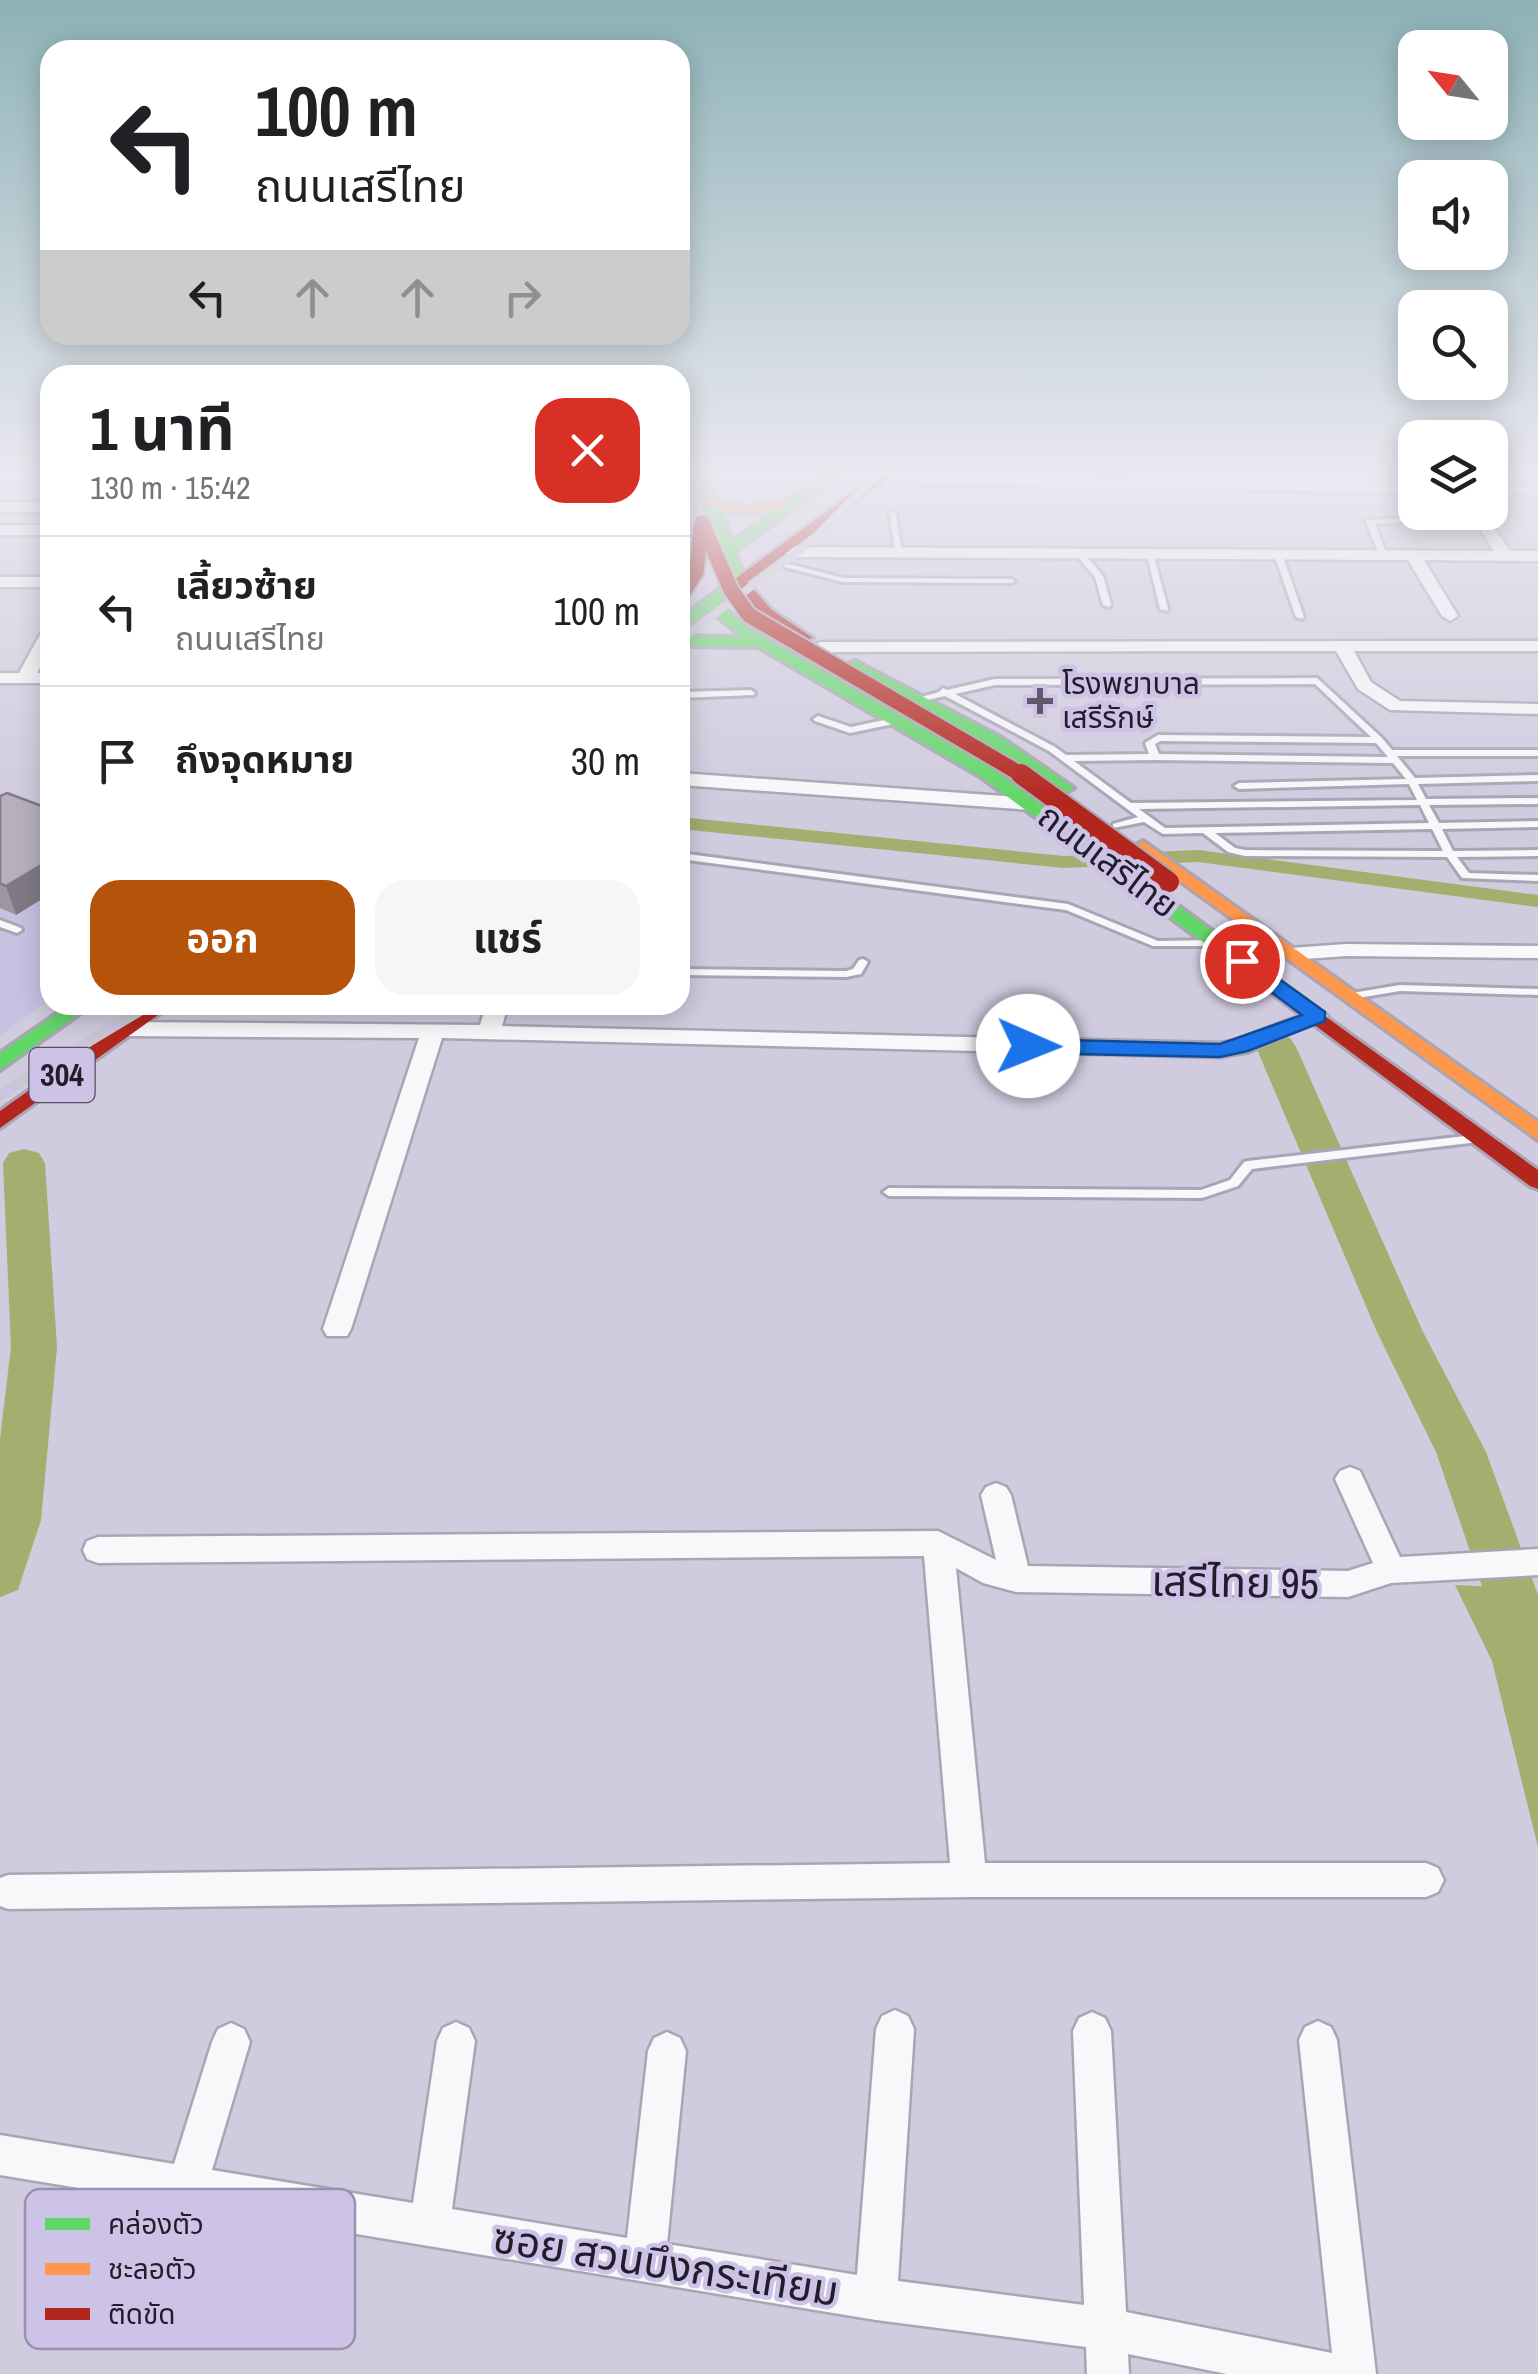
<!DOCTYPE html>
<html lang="th">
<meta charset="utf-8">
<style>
:root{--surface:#fff;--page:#f6f6f6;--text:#202124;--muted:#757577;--line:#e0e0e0;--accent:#b45309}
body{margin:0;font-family:"Archivo Narrow","Noto Sans Thai",sans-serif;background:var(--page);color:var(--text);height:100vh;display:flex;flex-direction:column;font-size:38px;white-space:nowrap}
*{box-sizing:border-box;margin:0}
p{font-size:32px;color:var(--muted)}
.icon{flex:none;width:55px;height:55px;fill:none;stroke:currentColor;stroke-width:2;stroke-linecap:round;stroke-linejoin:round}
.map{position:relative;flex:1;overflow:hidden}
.drawer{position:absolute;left:40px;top:365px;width:650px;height:650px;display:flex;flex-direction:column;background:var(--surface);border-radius:30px;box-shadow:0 5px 25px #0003}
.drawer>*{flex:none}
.guide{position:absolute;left:40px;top:40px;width:650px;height:305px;border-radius:30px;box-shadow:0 5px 25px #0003;background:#fff;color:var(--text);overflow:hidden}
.needle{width:65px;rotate:300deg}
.tools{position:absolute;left:1398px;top:30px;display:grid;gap:20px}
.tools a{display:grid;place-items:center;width:110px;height:110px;border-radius:20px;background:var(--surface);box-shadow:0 5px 25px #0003;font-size:50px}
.pin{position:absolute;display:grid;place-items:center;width:85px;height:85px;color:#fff;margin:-42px;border:5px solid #fff;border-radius:50%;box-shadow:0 2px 10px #0007}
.me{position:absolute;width:110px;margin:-55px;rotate:91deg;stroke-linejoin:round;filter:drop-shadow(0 0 8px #0008)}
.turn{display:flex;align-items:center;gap:35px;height:210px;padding:0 50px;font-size:45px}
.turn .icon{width:130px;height:130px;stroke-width:2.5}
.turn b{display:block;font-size:70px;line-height:85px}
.lanes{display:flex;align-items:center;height:95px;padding:0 50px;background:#0003;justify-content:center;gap:50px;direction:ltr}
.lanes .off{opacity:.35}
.round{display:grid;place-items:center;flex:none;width:105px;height:105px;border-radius:30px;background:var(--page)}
.headline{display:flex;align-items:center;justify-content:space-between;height:170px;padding:0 50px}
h1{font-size:60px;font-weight:700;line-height:75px}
.cta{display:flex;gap:20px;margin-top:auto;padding:20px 50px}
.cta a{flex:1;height:115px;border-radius:30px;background:var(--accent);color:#fff;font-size:40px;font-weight:700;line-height:115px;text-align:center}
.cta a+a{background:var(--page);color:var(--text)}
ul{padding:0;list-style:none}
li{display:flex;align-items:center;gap:30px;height:150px;padding:0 50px;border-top:2px solid var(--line)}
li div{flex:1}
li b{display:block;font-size:38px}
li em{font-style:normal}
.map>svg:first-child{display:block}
.built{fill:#c9c1e1}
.water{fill:#a4ae6e}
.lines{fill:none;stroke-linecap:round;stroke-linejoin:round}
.canal{fill:#a4ae6e;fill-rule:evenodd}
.river{fill:#a4ae6e;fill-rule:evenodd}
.lane-casing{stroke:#a9a5b4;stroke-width:6}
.street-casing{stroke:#a9a5b4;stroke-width:5}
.fast-casing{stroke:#a9a5b4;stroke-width:6}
.slow-casing{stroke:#a9a5b4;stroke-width:6}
.jam-casing{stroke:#a9a5b4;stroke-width:6}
.lane{fill:#f8f7fa;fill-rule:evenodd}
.street{fill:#f8f7fa;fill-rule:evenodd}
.fast{fill:#63d668;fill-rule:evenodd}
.slow{fill:#ff974d;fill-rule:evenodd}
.jam{fill:#b3261e;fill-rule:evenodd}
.rail-far1-casing{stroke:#c8c7cd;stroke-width:8}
.rail-casing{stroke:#c8c7cd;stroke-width:10}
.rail-far1{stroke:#ccc3e6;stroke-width:5;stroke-dasharray:15;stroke-linecap:butt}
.rail{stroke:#ccc3e6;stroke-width:6;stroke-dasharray:20;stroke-linecap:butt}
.fast-bridge-casing{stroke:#a9a5b4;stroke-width:19;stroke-linecap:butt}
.jam-bridge-far1-casing{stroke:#a9a5b4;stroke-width:19;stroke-linecap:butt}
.jam-bridge-casing{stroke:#a9a5b4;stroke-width:24;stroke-linecap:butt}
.fast-bridge{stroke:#63d668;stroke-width:15}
.jam-bridge-far1{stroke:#b3261e;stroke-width:15}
.jam-bridge{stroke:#b3261e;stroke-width:20}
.wall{fill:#9d96a3}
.shaded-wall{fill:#7f7a84}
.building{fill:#b6afbd;stroke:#7f7a84;stroke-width:2.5}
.route{fill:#1a73e8;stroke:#114b97;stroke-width:2.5}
.poi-dot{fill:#5e5a69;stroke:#ccc3e6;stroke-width:4}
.labels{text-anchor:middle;stroke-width:9;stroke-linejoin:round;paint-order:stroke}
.far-poi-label{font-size:30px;fill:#211d2a;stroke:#ccc3e6;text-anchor:start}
.shield{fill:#ccc3e6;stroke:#544f62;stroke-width:2.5}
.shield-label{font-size:32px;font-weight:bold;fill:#211d2a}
.street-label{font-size:35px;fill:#211d2a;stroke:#ccc3e6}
.near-street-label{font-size:42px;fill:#211d2a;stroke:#ccc3e6}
.key{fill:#ccc3e6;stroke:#9991ae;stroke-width:2.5}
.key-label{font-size:28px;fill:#211d2a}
</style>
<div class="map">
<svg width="1538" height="2374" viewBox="0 0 1538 2374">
<rect width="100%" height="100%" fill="#d0cbde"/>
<path class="built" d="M 0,816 L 50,823 L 50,1000 L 0,1035 Z"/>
<path class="water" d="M 1455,1585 L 1523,1588 L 1538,1634 L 1538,1847 L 1492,1661 Z"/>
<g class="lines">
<path class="canal" d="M 680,817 L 1064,856 L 1198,850 L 1538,895 L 1538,907 L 1198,862 L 1064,868 L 680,829 Z"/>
<path class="river" d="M 1276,1035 L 1290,1038 L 1296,1047 L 1423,1332 L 1486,1452 L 1538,1595 L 1538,1722 L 1518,1715 L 1510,1698 L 1502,1644 L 1436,1452 L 1377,1332 L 1256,1047 L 1262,1038 Z
M 24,1149 L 39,1153 L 45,1163 L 57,1347 L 41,1520 L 18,1590 L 0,1597 L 0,1439 L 11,1347 L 3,1163 L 9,1153 Z"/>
<g class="lane-casing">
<path id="lane" d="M 889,511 L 896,513 L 902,553 L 895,551 Z
M 1410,518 L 1411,520 L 1407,522 L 1375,524 L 1387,555 L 1380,557 L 1366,522 L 1367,520 Z
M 1075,550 L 1081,550 L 1103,576 L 1111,605 L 1110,607 L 1103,605 L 1095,577 L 1075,554 Z
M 1146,551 L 1153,553 L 1168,609 L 1167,611 L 1160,609 Z
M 1275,552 L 1282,554 L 1304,617 L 1303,619 L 1296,617 L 1274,554 Z
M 781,562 L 843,578 L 1011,579 L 1015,581 L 1011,583 L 843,582 L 781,566 Z
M 1317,678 L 1382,738 L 1392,750 L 1538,750 L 1538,756 L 1397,756 L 1415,778 L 1538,775 L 1538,781 L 1418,784 L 1426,799 L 1538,798 L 1538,804 L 1429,805 L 1439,823 L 1538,821 L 1538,827 L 1442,829 L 1453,851 L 1538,850 L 1538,856 L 1457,857 L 1469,873 L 1538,875 L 1538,881 L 1462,878 L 1447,857 L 1245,856 L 1228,852 L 1203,833 L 1163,834 L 1144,822 L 1113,828 L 1113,824 L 1138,817 L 1049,751 L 945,696 L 918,702 L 914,699 L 939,692 L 943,688 L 947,690 L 995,679 ZM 1315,684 L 1371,737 L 1158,735 L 1145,743 L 1149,754 L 1066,755 L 1055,747 L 955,694 L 995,685 ZM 1160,741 L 1376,743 L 1388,757 L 1159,754 L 1155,744 ZM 1155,760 L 1393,763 L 1406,779 L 1239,783 L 1234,786 L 1239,789 L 1409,784 L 1417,800 L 1131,803 L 1074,761 ZM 1420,805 L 1429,823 L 1165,828 L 1139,809 ZM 1432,829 L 1443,851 L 1245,850 L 1235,848 L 1215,833 Z
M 751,690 L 755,693 L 754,695 L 680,698 L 680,692 Z
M 818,716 L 851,727 L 898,717 L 903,720 L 898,723 L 850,733 L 815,721 L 813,719 Z
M 680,853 L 1068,904 L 1158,941 L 1211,940 L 1216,943 L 1211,946 L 1153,946 L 1066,910 L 680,859 Z
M 0,920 L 21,928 L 22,930 L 17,933 L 0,927 Z
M 863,959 L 868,962 L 861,974 L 846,977 L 680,975 L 680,969 L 846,971 L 853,969 L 859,960 Z
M 1400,985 L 1538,989 L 1538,995 L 1400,991 L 1352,999 L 1346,996 L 1352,993 Z
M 1474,1135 L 1478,1136 L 1480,1139 L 1478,1142 L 1252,1169 L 1238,1186 L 1202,1198 L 889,1196 L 883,1192 L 889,1188 L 1201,1190 L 1230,1180 L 1244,1162 L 1248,1161 Z"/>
</g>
<g class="street-casing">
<path id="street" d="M 877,476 L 1415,485 L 1415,493 L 872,483 L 870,480 Z
M 1490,486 L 1538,487 L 1538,495 L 1490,494 Z
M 0,502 L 50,502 L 50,512 L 0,512 Z
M 1488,524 L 1493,526 L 1510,551 L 1538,551 L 1538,561 L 1424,560 L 1458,616 L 1450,621 L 1442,616 L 1408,560 L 790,557 L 782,552 L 790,547 L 1494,551 L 1480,529 Z
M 0,525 L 50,525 L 50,535 L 0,535 Z
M 0,577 L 50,577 L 50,587 L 0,587 Z
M 50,626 L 50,647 L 37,673 L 50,673 L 50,683 L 0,683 L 0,673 L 19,673 L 42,631 Z
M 1538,641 L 1538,651 L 1354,651 L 1371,682 L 1400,701 L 1538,704 L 1538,714 L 1390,710 L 1358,689 L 1336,651 L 820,652 L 811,647 L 820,642 Z
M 680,773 L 1031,798 L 1041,804 L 1031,810 L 680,785 Z
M 1346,944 L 1538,946 L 1538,958 L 1346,956 L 1291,960 L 1280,954 L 1291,948 Z
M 486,1005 L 508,1005 L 502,1026 L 1220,1043 L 1237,1040 L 1317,1009 L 1328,1016 L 1249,1052 L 1220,1057 L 442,1038 L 351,1329 L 347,1336 L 327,1336 L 323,1329 L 419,1038 L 125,1036 L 114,1029 L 125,1022 L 480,1025 Z
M 1350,1467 L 1360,1471 L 1400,1557 L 1538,1549 L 1538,1575 L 1391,1583 L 1348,1597 L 1016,1592 L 983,1583 L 956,1568 L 985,1863 L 1426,1863 L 1438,1868 L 1444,1880 L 1438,1892 L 1426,1897 L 969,1897 L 8,1909 L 0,1906 L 0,1878 L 8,1875 L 950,1863 L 924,1556 L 98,1563 L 87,1559 L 83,1550 L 87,1541 L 98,1537 L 938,1531 L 996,1560 L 981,1495 L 986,1487 L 996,1483 L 1006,1487 L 1011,1495 L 1028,1566 L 1348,1571 L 1373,1563 L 1335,1479 L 1340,1471 Z
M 895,2010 L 908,2016 L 914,2029 L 898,2281 L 1084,2305 L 1073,2031 L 1079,2018 L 1092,2012 L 1105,2018 L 1111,2031 L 1126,2312 L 1332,2353 L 1299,2040 L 1305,2027 L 1318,2021 L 1331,2027 L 1337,2040 L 1376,2374 L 1227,2374 L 1128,2354 L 1129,2374 L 1087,2374 L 1086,2347 L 876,2320 L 0,2175 L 0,2135 L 174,2164 L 212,2042 L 218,2029 L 231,2023 L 244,2029 L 250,2042 L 212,2170 L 413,2203 L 437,2041 L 443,2028 L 456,2022 L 469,2028 L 475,2041 L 452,2209 L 627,2238 L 648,2051 L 654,2038 L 667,2032 L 680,2038 L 686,2051 L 667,2244 L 857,2275 L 876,2029 L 882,2016 Z"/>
</g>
<g class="fast-casing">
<path id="fast" d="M 692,470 L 706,470 L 732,541 L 832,470 L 848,470 L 735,552 L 746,581 L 719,603 L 749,629 L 993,769 L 1271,974 L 1274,978 L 1271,982 L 1257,982 L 981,777 L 758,647 L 680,646 L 680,636 L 742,637 L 710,610 L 680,631 L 680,619 L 731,580 Z
M 855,661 L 1002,738 L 1074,788 L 1065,793 L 1059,792 L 990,746 L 849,669 L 849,663 Z
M 69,1005 L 92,1005 L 0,1070 L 0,1053 Z"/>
</g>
<g class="slow-casing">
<path id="slow" d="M 710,497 L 744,507 L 786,500 L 793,504 L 744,515 L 705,504 L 705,498 Z
M 1143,841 L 1538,1122 L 1538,1140 L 1137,850 L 1134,846 Z"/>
</g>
<g class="jam-casing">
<path id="jam" d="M 883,470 L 899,470 L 747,582 L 772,610 L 813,638 L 800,641 L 762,616 L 732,581 Z
M 1264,972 L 1538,1170 L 1538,1189 L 1530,1186 L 1257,982 L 1254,978 L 1257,974 Z
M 149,1005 L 172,1005 L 0,1128 L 0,1111 Z"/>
</g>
<use href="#lane" class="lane"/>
<use href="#street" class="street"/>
<use href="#fast" class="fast"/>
<use href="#slow" class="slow"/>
<use href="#jam" class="jam"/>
<g class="rail-far1-casing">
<path id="rail-far1" d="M 680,640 L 809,543 L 882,470"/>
</g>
<g class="rail-casing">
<path id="rail" d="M 0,1095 L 150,1005"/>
</g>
<use href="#rail-far1" class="rail-far1"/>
<use href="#rail" class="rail"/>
<g class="fast-bridge-casing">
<path id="fast-bridge" d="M 681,470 L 685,479"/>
</g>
<g class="jam-bridge-far1-casing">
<path id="jam-bridge-far1" d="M 702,523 L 731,590 L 749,615 L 1024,776
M 680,597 L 696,572 L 702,523"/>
</g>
<g class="jam-bridge-casing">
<path id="jam-bridge" d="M 1021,774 L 1169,882"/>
</g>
<use href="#fast-bridge" class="fast-bridge"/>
<use href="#jam-bridge-far1" class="jam-bridge-far1"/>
<use href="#jam-bridge" class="jam-bridge"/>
</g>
<path class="wall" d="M 0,796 L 50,809 L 50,894 L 16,915 L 0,908 Z"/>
<path class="shaded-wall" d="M 45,863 L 50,879 L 50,894 L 16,915 L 6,886 Z"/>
<path class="building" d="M 7,793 L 50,809 L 50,865 L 45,863 L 6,886 L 0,883 L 0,796 Z"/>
<linearGradient id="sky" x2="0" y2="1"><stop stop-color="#8db2b7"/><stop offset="0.59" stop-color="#eae8f0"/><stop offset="1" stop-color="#eae8f0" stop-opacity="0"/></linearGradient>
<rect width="1538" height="802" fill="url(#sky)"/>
<path class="route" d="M 1235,957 L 1249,957 L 1325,1012 L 1325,1021 L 1248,1051 L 1220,1057 L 1028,1053 L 1017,1046 L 1028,1039 L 1220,1044 L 1302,1015 L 1235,965 Z"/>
<path class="poi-dot" d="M1035 686h10v10h10v10h-10v10h-10v-10h-10v-10h10z"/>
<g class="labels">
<g class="far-poi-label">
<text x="1062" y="694">โรงพยาบาล<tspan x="1062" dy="34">เสรีรักษ์</tspan></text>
</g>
<rect class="shield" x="29.5" y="1048" width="65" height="54" rx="8"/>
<g class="shield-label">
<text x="62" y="1086">304</text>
</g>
<g class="street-label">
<text transform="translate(1108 861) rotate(37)" y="12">ถนนเสรีไทย</text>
</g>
<g class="near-street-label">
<text transform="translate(1235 1582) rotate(1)" y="15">เสรีไทย 95</text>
<text transform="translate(666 2264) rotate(9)" y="15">ซอย สวนบึงกระเทียม</text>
</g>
</g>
<rect x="25" y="2189" width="330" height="160" rx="15" class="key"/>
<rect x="45" y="2218" width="45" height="12" fill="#63d668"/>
<rect x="45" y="2263" width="45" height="12" fill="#ff974d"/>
<rect x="45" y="2308" width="45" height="12" fill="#b3261e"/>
<g class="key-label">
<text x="108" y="2234">คล่องตัว</text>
<text x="108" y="2279">ชะลอตัว</text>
<text x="108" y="2324">ติดขัด</text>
</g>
</svg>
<div class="tools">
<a><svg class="needle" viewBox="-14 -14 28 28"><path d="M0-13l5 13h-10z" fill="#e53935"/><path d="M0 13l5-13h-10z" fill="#757577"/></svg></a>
<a><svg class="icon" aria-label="sound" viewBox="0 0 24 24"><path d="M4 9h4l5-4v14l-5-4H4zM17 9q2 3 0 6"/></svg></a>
<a><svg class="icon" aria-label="search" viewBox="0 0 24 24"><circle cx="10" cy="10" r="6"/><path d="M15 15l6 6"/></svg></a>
<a><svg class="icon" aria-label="layers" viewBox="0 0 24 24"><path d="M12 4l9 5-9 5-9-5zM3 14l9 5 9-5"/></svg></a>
</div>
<div class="pin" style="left:1242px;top:961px;background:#d93025"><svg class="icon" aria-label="arrive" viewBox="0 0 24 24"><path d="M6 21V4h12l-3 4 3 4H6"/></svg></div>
<svg class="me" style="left:1028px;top:1046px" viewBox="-20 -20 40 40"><circle r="19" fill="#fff"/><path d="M0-13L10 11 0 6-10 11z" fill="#1a73e8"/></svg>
<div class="guide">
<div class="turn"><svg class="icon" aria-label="left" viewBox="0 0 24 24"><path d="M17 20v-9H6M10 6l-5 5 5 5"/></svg><div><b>100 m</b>ถนนเสรีไทย</div></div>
<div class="lanes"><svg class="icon" aria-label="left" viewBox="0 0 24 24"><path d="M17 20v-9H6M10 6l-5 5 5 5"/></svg><svg class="icon off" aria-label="ahead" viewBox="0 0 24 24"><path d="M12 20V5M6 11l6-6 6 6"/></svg><svg class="icon off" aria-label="ahead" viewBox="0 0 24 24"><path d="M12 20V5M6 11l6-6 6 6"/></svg><svg class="icon off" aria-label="right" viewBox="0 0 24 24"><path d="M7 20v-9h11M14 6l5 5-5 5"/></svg></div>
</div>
<section class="drawer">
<div class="headline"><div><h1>1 นาที</h1><p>130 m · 15:42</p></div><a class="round" style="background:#d93025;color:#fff"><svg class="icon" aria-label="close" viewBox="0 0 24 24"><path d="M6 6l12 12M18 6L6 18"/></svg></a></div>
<ul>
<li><svg class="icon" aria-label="left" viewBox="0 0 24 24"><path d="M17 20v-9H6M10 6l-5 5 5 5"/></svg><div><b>เลี้ยวซ้าย</b><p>ถนนเสรีไทย</p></div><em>100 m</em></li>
<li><svg class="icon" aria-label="arrive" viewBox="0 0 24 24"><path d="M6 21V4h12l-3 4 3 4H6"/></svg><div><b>ถึงจุดหมาย</b></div><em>30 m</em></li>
</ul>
<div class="cta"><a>ออก</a><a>แชร์</a></div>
</section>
</div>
